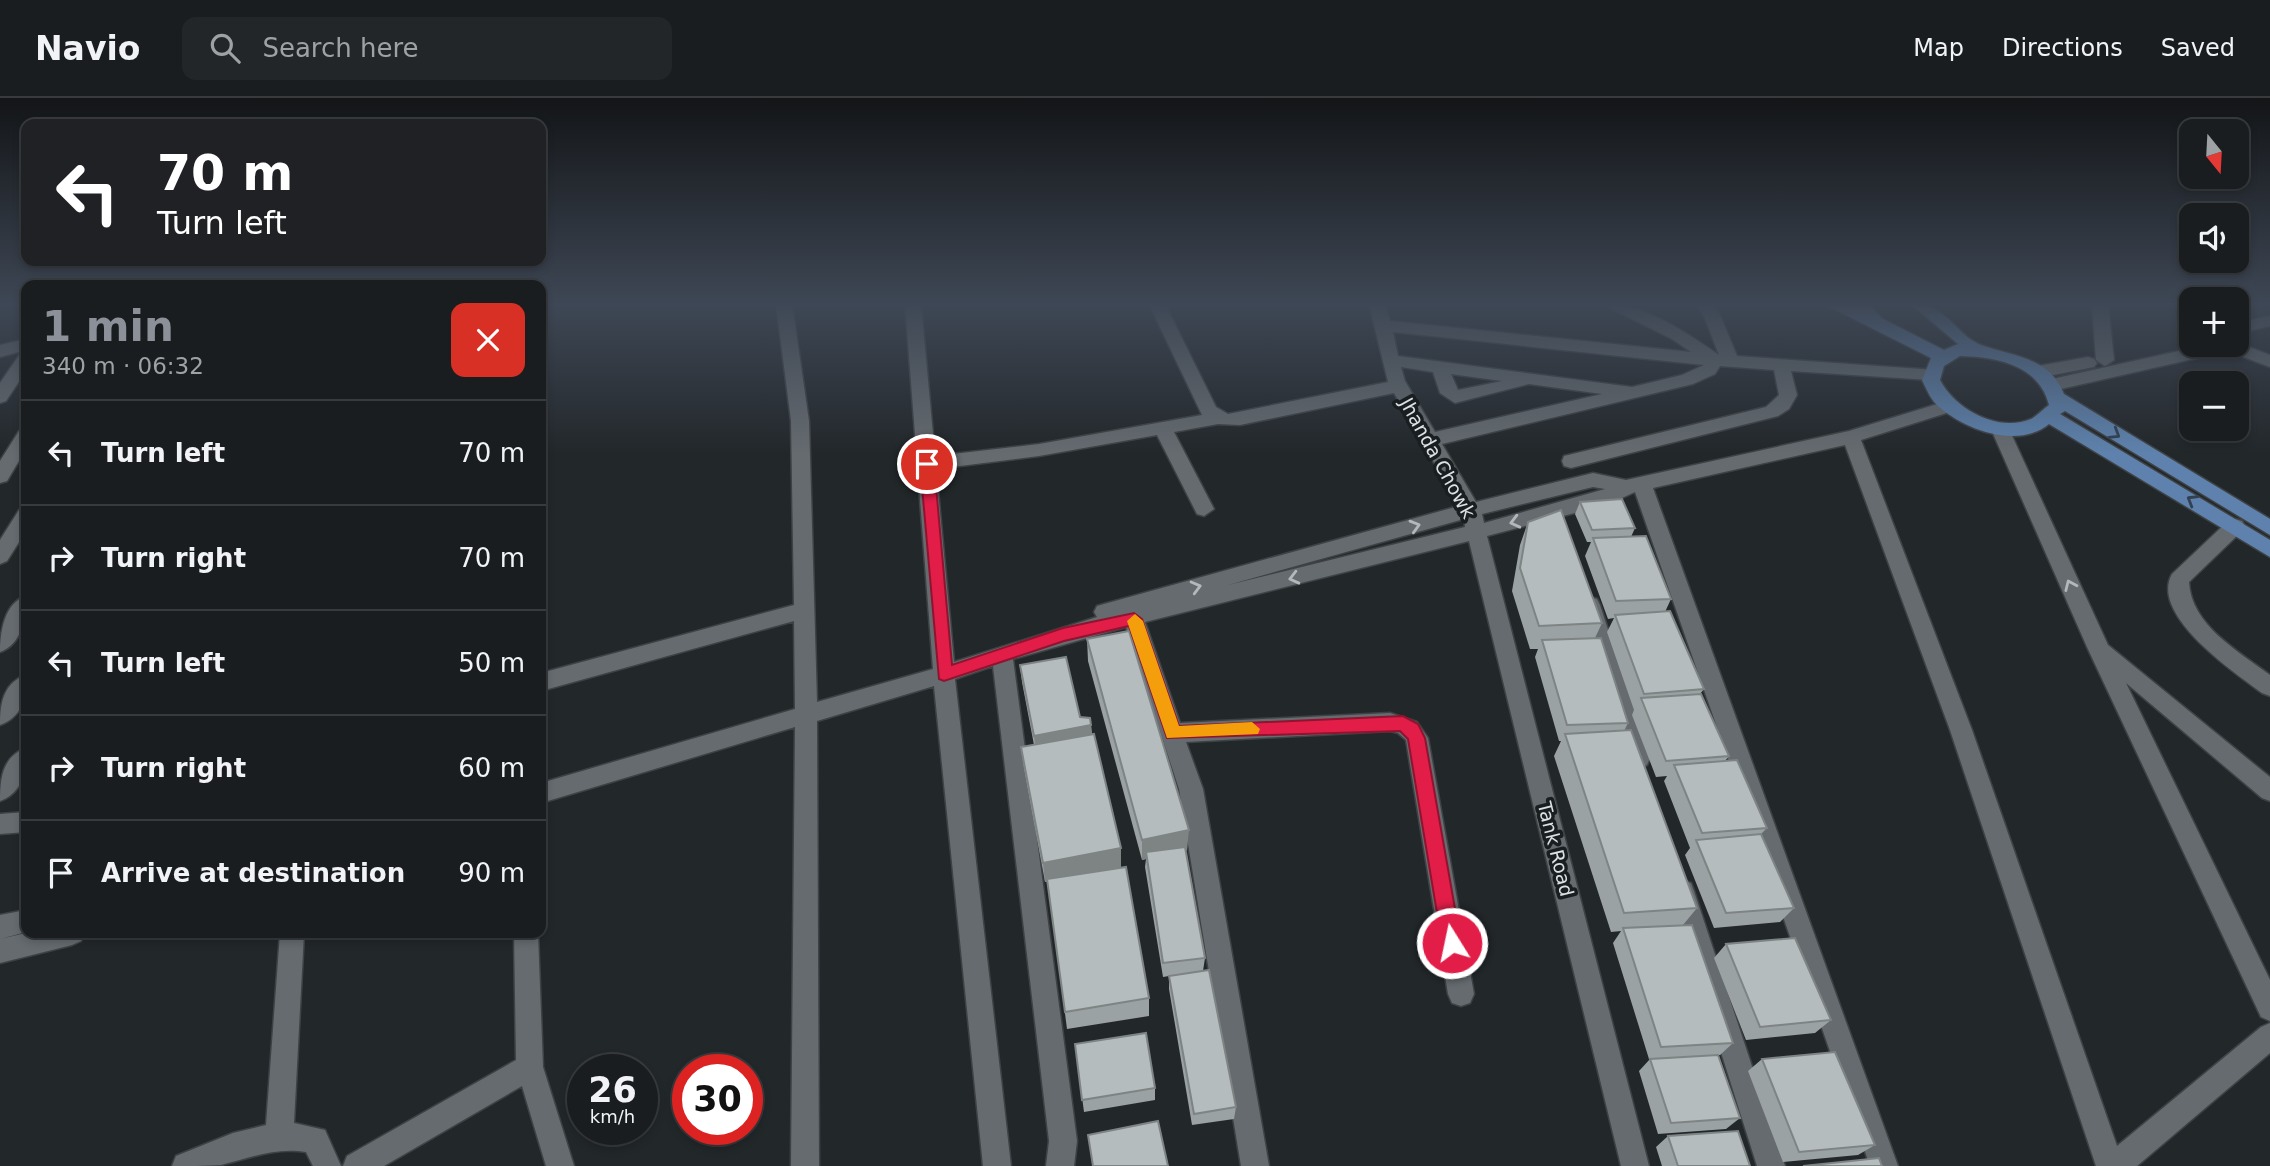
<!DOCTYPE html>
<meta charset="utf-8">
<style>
:root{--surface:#1a1d20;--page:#232629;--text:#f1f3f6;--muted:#9fa2a5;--line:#383b3e;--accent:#8c9099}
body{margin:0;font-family:"DejaVu Sans",sans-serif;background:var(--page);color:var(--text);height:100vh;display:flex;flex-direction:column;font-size:26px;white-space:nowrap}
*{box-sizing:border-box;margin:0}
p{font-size:23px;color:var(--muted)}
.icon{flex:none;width:38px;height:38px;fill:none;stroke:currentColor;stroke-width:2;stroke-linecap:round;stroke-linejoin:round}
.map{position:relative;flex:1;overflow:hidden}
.details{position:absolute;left:21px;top:182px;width:525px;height:658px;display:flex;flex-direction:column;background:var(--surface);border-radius:14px;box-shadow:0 4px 10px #0003,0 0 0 2px var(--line)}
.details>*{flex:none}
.top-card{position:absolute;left:21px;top:21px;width:525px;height:147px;border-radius:14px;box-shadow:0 4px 10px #0003,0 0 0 2px var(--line);background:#202124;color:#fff;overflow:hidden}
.needle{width:46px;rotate:162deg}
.buttons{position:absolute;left:2179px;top:21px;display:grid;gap:14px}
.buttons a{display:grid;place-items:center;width:70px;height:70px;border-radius:14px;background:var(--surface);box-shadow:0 4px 10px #0003,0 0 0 2px var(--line);font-size:35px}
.speed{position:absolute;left:567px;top:956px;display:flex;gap:14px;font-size:35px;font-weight:700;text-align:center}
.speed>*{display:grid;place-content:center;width:91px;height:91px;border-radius:50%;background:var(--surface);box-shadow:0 4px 10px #0003,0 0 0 2px var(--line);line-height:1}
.speed small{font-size:18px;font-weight:400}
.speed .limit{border:10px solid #d22;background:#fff;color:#111}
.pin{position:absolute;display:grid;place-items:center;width:60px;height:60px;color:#fff;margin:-30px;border:4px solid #fff;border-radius:50%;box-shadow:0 2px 7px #0007}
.me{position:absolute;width:77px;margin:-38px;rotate:350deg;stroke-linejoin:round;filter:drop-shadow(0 0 5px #0008)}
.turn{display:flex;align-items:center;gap:24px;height:147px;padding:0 21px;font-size:32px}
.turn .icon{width:91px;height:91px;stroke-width:2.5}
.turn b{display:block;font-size:49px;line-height:60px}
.round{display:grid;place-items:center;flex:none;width:74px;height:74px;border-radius:14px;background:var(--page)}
.summary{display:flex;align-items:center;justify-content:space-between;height:119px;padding:0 21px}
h1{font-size:42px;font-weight:700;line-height:52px;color:var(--accent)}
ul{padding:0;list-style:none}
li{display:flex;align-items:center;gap:21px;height:105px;padding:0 21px;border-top:2px solid var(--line)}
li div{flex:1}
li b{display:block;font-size:26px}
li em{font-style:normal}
header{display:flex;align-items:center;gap:42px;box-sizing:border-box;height:98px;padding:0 35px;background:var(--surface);border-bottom:2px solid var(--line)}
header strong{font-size:33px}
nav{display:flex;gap:38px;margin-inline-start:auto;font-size:24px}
.search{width:490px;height:63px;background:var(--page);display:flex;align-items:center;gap:18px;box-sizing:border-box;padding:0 24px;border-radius:14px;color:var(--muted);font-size:26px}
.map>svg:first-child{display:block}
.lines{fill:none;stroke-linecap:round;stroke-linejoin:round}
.minor-casing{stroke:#3e4245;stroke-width:3}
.major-casing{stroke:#3e4245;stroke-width:3}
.minor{fill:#656b6f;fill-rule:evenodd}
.major{fill:#5e82ad;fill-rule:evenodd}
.wall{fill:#9ba2a3}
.shaded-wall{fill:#7e8484}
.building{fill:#b4bcbd;stroke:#7e8484;stroke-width:2}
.oneway{stroke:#314151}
.oneway2{stroke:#b4b8ba}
.route{fill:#e11d48;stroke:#92132f;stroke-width:2}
.slow{fill:#f59e0b}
.labels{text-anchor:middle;stroke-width:7;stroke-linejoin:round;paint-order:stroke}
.street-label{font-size:19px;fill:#dee1e3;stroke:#191e20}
</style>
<header>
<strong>Navio</strong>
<div class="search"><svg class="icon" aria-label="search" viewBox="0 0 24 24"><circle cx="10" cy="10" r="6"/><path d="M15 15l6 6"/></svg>Search here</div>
<nav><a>Map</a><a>Directions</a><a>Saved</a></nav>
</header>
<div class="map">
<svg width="2270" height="1068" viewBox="0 0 2270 1068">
<rect width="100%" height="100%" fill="#22272a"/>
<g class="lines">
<g class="minor-casing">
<path id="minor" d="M 776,206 L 792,206 L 809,323 L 817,604 L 933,571 L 905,206 L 921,206 L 935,358 L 1039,346 L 1202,317 L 1149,206 L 1165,206 L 1216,309 L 1228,316 L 1388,284 L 1369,206 L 1385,206 L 1390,223 L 1691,254 L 1672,241 L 1602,206 C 1645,206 1684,233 1719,257 L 1704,218 L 1695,206 L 1712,206 L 1720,217 L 1737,258 L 1936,272 L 1939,276 L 1936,280 L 1930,282 L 1791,273 L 1797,297 L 1789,311 L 1778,318 L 1571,370 L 1564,368 L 1562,363 L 1564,358 L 1766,309 L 1779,297 L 1774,272 L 1720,268 L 1715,276 L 1693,286 L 1442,346 L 1476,404 L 1593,375 L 1626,382 L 1849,333 L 1947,303 L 1953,305 L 1956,309 L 1953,313 L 1861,342 L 1972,632 L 2117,1048 L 2261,929 L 2270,925 L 2270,955 L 2137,1068 L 2096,1068 L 1950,632 L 1845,347 L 1653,390 L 1898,1068 L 1870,1068 L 1635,394 L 1609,406 L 1487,438 L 1649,1068 L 1621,1068 L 1469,443 L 1145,524 L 1180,625 L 1390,615 L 1417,624 L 1428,640 L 1474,896 L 1470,905 L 1461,908 L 1452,905 L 1448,896 L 1406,642 L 1398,635 L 1390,633 L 1186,644 L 1203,691 L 1269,1068 L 1241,1068 L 1179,691 L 1126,529 L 1013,561 L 1077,1043 L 1074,1068 L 1046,1068 L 1049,1043 L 993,568 L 955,581 L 1011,1068 L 983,1068 L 934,588 L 817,623 L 819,1068 L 791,1068 L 795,629 L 541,705 L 541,685 L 795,611 L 794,523 L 541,593 L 541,575 L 794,507 L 791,323 ZM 1393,234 L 1704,267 L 1682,277 L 1632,289 L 1398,258 ZM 1401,269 L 1433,274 L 1440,295 L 1455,305 L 1529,286 L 1602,296 L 1435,334 L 1405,283 ZM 1451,276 L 1502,283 L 1458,292 ZM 1394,295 L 1459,408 L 1104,506 L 1097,508 L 1094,514 L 1097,519 L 954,564 L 936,371 L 1039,358 L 1157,337 L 1197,416 L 1204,418 L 1214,411 L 1174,334 L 1218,326 L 1240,327 ZM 1593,389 L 1605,391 L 1484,425 L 1482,416 ZM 1464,421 L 1465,429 L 1228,487 Z
M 2092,206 L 2108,206 L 2114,262 L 2105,268 L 2096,262 Z
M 2270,218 L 2270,228 L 2236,236 L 2236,225 Z
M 26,241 L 26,252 L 0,259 L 0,247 Z
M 2236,244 L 2270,257 L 2270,269 L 2228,253 L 2052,293 L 2043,287 L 2052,281 L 2206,247 L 2236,247 Z
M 26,254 L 26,273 L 6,303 L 0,305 L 0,285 L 20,256 Z
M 2088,259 L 2094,261 L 2097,265 L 2094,269 L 2038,280 L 2029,274 L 2038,268 Z
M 2000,325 L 2009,331 L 2108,547 L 2270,679 L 2270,703 L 2262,700 L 2126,585 L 2270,882 L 2270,923 L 2261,919 L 2087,549 L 1991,331 Z
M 26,331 L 26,351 L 7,383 L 0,385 L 0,363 L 19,333 Z
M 26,410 L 26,433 L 7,463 L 0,466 L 0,442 L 19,412 Z
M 2235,421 L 2242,423 L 2245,428 L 2242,433 L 2189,484 C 2191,527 2238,553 2270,577 L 2270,598 L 2262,595 C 2235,575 2149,517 2172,476 L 2228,423 Z
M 26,498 C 27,517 22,547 0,554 C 0,535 4,505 26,498 Z
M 1590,499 L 1597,501 L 1600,507 L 1650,660 L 1647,667 L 1639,670 L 1631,667 L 1628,660 L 1580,507 L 1583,501 Z
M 26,577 C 27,598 23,619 0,627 C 0,606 3,585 26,577 Z
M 26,650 C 27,671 23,695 0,703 C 0,681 2,659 26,650 Z
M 26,714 L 26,734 L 0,736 L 0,716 Z
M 1682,782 L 1691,785 L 1694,793 L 1785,1068 L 1757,1068 L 1670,793 L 1673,785 Z
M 26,812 L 26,834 L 0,841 L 0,817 Z
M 26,835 L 84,835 L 81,843 L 72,847 L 0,865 L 0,841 Z
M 280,835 L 304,835 L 294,1025 L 325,1032 L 341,1068 L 313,1068 L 306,1054 C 275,1049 250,1060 221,1067 C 206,1068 187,1068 172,1068 L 176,1058 L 233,1035 L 266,1027 Z
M 514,835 L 538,835 L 543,969 L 574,1068 L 546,1068 L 522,988 L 384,1068 L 343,1068 L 347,1058 L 516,962 Z"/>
</g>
<g class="major-casing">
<path id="major" d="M 1824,206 L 1869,206 L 1883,221 L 1944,252 L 1958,246 L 1911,206 C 1950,206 1954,238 1984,248 C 2016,259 2049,259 2064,296 L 2270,421 L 2270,437 L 2065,313 L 2060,316 L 2270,442 L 2270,459 L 2049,326 C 2017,352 1962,331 1936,306 C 1930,300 1926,290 1922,282 L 1931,260 ZM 1960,258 C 1997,259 2039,267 2049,307 C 2043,311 2037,318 2031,321 C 1998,335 1955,311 1940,282 L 1944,268 Z"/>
</g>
<use href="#minor" class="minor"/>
<use href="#major" class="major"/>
</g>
<path class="wall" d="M 1580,404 L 1635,430 L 1631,439 L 1671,501 L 1665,514 L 1704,591 L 1700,596 L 1729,658 L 1725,663 L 1767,730 L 1761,736 L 1794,810 L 1780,824 L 1714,830 L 1685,757 L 1690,750 L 1664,683 L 1667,678 L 1656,679 L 1632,617 L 1634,612 L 1607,534 L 1614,520 L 1608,521 L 1585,458 L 1591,444 L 1587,444 L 1575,416 Z
M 1528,424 L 1602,525 L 1595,540 L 1628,625 L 1624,633 L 1697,810 L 1683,827 L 1733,945 L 1720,957 L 1718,957 L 1740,1020 L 1726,1031 L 1658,1036 L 1639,973 L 1650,961 L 1649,961 L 1613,845 L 1621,833 L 1611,834 L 1554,658 L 1561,643 L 1559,643 L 1535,559 L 1538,551 L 1530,551 L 1512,493 L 1520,447 Z
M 1087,541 L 1187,752 L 1185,753 L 1205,860 L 1203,873 L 1236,1009 L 1234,1021 L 1192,1027 L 1169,891 L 1169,878 L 1163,879 L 1145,769 L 1146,761 L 1142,762 L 1088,563 Z
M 1020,567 L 1080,619 L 1091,627 L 1092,636 L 1149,900 L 1149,918 L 1067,931 L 1048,784 L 1045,784 L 1024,670 L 1021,649 L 1034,647 L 1022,584 Z
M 1726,846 L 1831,922 L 1815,935 L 1746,942 L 1714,860 Z
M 1075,946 L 1155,990 L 1155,1002 L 1084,1014 Z
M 1762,961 L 1875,1047 L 1858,1057 L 1783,1064 L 1748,973 Z
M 1668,1038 L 1750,1068 L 1662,1068 L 1656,1049 Z"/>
<path class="shaded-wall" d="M 1091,627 L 1092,643 L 1036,654 L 1034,638 Z
M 1189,732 L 1187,752 L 1147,761 L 1146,754 L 1146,761 L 1142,762 L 1142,742 Z
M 1121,750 L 1121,770 L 1045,784 L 1043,765 Z"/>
<path class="building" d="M 1622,401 L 1635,430 L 1592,432 L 1580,404 Z
M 1561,412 L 1602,525 L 1539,528 L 1520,470 L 1528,424 Z
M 1646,438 L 1671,501 L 1616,503 L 1593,440 Z
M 1670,513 L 1704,591 L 1644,596 L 1615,517 Z
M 1129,533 L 1189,732 L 1142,742 L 1087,541 Z
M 1601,540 L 1628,625 L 1567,627 L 1542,542 Z
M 1066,559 L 1080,619 L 1090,620 L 1091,627 L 1034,638 L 1020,567 Z
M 1701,596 L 1729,658 L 1666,663 L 1641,600 Z
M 1631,632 L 1697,810 L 1624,815 L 1565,636 Z
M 1094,636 L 1121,750 L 1043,765 L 1021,649 Z
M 1737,662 L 1767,730 L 1702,735 L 1674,667 Z
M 1761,736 L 1794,810 L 1726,815 L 1696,742 Z
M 1185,749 L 1205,860 L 1163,865 L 1146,754 Z
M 1126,769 L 1149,900 L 1065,914 L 1047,781 Z
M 1692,827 L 1733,945 L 1661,949 L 1623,830 Z
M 1795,840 L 1831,922 L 1760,929 L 1726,846 Z
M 1209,872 L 1236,1009 L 1194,1016 L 1169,878 Z
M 1146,935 L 1155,990 L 1082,1002 L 1075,946 Z
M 1835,954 L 1875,1047 L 1799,1054 L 1762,961 Z
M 1718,957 L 1740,1020 L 1671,1025 L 1650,961 Z
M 1158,1023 L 1168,1068 L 1093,1068 L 1088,1037 Z
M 1738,1033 L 1750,1068 L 1678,1068 L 1668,1038 Z
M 1879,1060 L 1882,1068 L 1803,1068 Z"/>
<defs><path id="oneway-chevron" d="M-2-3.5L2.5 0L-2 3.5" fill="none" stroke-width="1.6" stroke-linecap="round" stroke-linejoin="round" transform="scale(1.75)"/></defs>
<g class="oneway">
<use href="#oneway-chevron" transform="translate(2115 336) rotate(32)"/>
<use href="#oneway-chevron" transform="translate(2192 402) rotate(-149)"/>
</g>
<g class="oneway2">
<use href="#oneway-chevron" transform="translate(1515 424) rotate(166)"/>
<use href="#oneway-chevron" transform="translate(1415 428) rotate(-16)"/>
<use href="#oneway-chevron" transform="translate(1294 480) rotate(166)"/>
<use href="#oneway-chevron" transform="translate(2070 487) rotate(-114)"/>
<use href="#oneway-chevron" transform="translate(1196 489) rotate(-15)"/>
</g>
<linearGradient id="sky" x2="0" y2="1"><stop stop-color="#131517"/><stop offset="0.58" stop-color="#3e4755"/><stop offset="1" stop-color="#3e4755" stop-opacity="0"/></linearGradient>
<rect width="2270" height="356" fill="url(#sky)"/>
<path class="route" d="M 927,361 L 934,366 L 952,567 L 1063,530 L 1134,515 L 1142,521 L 1179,628 L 1403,618 L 1418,626 L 1425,640 L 1461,845 L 1459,852 L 1452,854 L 1445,852 L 1442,845 L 1408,641 L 1400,633 L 1167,640 L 1129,528 L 1064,543 L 944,583 L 939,581 L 920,366 Z"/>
<path class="slow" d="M 1135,516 L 1143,523 L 1179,628 L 1252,624 L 1260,631 L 1258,636 L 1167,640 L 1127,523 Z"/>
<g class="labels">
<g class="street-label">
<text transform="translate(1438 360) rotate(61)" y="7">Jhanda Chowk</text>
<text transform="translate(1556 751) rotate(76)" y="7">Tank Road</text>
</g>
</g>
</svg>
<div class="buttons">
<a><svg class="needle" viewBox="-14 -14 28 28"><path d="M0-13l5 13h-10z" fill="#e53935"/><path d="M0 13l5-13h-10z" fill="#9fa2a5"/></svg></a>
<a><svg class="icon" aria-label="sound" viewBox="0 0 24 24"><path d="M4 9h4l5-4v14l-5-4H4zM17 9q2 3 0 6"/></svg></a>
<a>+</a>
<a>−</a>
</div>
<div class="speed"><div>26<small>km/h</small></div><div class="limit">30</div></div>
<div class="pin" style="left:927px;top:366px;background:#d93025"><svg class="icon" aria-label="arrive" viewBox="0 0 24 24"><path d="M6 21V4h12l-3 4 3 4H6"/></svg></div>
<svg class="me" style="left:1452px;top:845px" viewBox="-20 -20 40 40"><circle r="17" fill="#e11d48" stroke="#fff" stroke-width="3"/><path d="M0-11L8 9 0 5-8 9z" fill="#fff"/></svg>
<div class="top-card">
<div class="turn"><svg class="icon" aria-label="left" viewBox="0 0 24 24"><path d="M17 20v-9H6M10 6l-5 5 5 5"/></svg><div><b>70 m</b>Turn left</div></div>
</div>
<section class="details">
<div class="summary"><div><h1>1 min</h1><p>340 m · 06:32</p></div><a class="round" style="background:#d93025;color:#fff"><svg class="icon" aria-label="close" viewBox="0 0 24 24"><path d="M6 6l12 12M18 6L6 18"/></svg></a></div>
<ul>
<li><svg class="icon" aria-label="left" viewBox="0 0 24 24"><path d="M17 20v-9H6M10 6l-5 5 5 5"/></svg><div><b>Turn left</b></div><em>70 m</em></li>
<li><svg class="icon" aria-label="right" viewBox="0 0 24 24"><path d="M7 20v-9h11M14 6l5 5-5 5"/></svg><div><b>Turn right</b></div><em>70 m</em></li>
<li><svg class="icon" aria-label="left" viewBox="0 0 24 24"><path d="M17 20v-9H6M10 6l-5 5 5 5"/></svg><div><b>Turn left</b></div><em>50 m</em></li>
<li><svg class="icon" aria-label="right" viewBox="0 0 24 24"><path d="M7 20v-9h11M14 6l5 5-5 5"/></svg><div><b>Turn right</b></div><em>60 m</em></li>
<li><svg class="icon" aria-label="arrive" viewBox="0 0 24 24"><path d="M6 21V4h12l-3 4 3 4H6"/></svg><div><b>Arrive at destination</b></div><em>90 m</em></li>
</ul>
</section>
</div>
